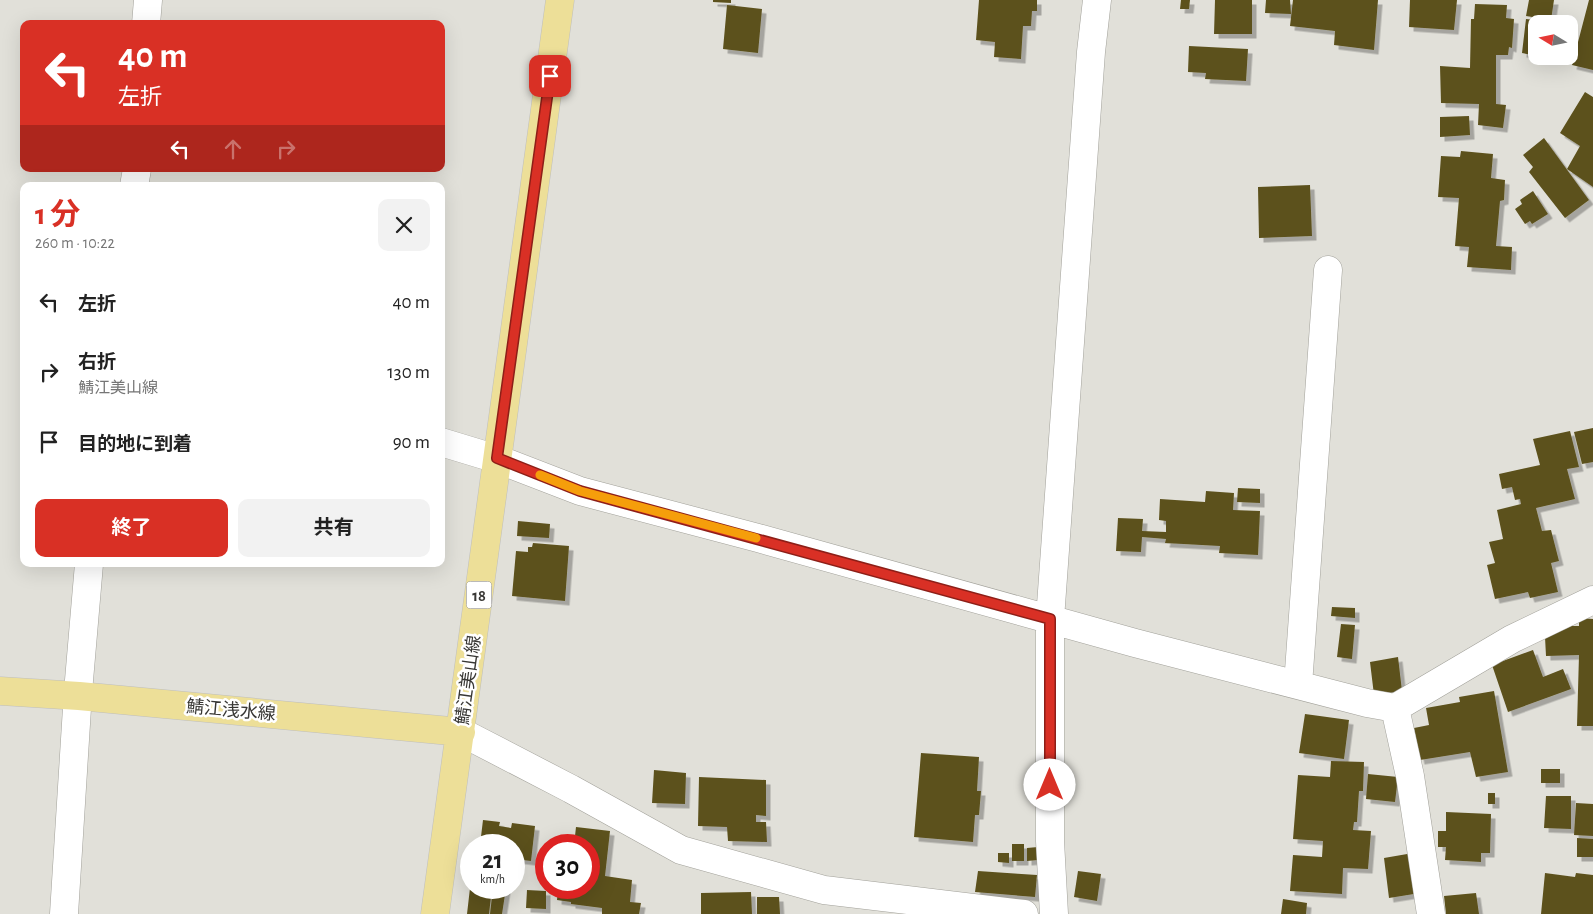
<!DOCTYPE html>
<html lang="ja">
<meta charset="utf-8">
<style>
:root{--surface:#fff;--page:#f2f2f2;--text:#222;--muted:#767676;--accent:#d93025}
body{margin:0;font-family:"Alegreya Sans","Noto Sans JP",sans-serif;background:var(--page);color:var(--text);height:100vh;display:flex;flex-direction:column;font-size:19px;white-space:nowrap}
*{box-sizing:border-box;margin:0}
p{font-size:16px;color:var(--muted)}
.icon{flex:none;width:28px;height:28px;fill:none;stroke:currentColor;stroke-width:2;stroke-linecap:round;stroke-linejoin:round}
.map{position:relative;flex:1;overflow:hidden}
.drawer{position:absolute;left:20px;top:182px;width:425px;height:385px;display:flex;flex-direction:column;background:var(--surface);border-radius:10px;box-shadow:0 5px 20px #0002}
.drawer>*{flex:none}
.banner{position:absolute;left:20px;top:20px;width:425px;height:152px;border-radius:10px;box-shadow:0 5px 20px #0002;background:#d93025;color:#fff;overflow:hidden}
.needle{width:32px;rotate:280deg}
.tools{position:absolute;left:1528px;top:15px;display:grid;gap:10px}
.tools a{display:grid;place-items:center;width:50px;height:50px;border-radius:10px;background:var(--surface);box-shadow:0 5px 20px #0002;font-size:25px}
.speed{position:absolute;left:460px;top:834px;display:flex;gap:10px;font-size:25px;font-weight:700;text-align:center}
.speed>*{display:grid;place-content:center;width:65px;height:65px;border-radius:50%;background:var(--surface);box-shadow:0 5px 20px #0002;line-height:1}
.speed small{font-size:12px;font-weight:400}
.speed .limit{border:8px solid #d22;background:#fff;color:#111}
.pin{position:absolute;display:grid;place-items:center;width:42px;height:42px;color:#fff;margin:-21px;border-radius:10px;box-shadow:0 2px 8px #0006}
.me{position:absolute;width:55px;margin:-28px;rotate:0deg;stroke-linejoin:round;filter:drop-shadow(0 0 4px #0008)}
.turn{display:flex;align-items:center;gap:18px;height:105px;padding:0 15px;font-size:22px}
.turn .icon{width:65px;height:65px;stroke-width:2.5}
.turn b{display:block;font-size:35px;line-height:42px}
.lanes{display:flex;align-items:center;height:48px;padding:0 15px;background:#0003;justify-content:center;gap:25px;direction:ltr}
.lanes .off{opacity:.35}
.round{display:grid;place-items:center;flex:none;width:52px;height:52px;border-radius:10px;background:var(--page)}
.summary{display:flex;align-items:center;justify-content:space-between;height:85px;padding:0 15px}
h1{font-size:30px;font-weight:700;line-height:38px;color:var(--accent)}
.action{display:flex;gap:10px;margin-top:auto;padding:10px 15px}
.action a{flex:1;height:58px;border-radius:10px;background:var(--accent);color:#fff;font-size:20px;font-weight:700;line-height:58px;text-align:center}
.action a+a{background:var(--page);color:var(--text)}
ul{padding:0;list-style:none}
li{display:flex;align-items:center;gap:15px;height:70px;padding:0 15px}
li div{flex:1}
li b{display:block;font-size:19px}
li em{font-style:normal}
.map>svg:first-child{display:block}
.building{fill:#5c511c;filter:url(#shadow)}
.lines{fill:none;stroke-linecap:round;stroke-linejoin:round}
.minor-casing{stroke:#a2a19a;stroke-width:29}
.major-casing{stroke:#bfbfbe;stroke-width:29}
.minor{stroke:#fff;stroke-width:28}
.major{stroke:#eddf98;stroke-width:28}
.route-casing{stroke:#8d1f18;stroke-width:12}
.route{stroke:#d93025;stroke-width:9}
.slow{stroke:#f59e0b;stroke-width:9}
.labels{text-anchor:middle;stroke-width:5;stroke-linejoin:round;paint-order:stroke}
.shield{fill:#fff;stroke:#747371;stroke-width:1}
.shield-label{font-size:16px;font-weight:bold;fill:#383734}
.street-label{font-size:18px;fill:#383734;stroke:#fff}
</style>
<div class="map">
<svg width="1593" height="914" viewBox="0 0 1593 914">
<defs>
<filter id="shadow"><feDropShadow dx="4.5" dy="4.5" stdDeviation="0" flood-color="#0004"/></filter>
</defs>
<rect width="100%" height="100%" fill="#e1e0d9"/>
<path class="building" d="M 713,0 L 731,0 L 731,3 L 713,2 Z
M 979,0 L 1037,0 L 1037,11 L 1032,11 L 1031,26 L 1023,26 L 1021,59 L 994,57 L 995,42 L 976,40 Z
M 1181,0 L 1190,0 L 1189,9 L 1180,9 Z
M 1215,0 L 1252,0 L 1252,34 L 1214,34 Z
M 1266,0 L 1290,0 L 1291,14 L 1265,13 Z
M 1293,0 L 1378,0 L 1374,50 L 1334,45 L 1335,31 L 1290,26 Z
M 1410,0 L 1457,0 L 1454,30 L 1409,27 Z
M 1529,0 L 1554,0 L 1551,20 L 1526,16 Z
M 1589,0 L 1593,0 L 1593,70 L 1572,65 Z
M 1475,4 L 1507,5 L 1506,18 L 1514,19 L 1512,48 L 1509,47 L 1508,55 L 1496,55 L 1496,104 L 1506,105 L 1503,128 L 1478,125 L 1479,104 L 1441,103 L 1440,66 L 1470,68 L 1471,19 L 1474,19 Z
M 727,5 L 762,9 L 758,53 L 723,49 Z
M 1526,19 L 1551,22 L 1551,24 L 1536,24 L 1536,56 L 1522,53 Z
M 1189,46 L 1248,49 L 1246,81 L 1205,79 L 1206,73 L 1188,72 Z
M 1585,92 L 1593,97 L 1593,187 L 1567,169 L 1580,146 L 1560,133 Z
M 1469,116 L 1470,135 L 1440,137 L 1440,117 Z
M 1544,138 L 1589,200 L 1565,218 L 1529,172 L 1533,167 L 1523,155 Z
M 1461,151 L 1493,154 L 1491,178 L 1505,180 L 1504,200 L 1500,201 L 1496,246 L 1512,247 L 1511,270 L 1467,267 L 1469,247 L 1455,246 L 1459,198 L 1438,197 L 1441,156 L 1460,157 Z
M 1310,185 L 1312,236 L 1259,238 L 1258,187 Z
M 1533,191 L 1548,214 L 1532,224 L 1530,221 L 1525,224 L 1515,209 L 1522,204 L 1520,200 Z
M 1593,428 L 1593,462 L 1582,464 L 1574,432 Z
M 1570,431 L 1579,467 L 1567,469 L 1575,499 L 1536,508 L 1542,531 L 1551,530 L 1559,561 L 1551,563 L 1558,592 L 1530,598 L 1528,592 L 1495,599 L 1487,565 L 1495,563 L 1489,542 L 1503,539 L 1497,510 L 1521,504 L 1520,499 L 1515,500 L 1512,487 L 1502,489 L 1499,474 L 1540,465 L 1533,439 Z
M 1238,488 L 1260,489 L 1260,503 L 1237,502 Z
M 1206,491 L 1234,493 L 1233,510 L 1260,511 L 1258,555 L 1219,553 L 1220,546 L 1165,543 L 1166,539 L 1142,537 L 1141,552 L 1116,551 L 1118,518 L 1143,519 L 1142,531 L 1166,532 L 1166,521 L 1159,520 L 1160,499 L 1205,502 Z
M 518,521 L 550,524 L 549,538 L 517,536 Z
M 533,543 L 569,546 L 565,601 L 512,596 L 516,551 L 528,552 L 528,547 L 532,547 Z
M 1332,607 L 1355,608 L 1355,618 L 1331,616 Z
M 1579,618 L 1593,619 L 1593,726 L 1577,726 L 1579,655 L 1546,656 L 1545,637 L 1552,626 L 1579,626 Z
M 1341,624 L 1355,625 L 1352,659 L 1337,657 Z
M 1533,650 L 1543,677 L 1563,669 L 1571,689 L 1508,712 L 1492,665 Z
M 1398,657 L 1402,691 L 1374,695 L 1370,662 Z
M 1494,691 L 1508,772 L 1476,777 L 1470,752 L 1420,760 L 1414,728 L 1429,725 L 1426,708 L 1460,702 L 1459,697 Z
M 1305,714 L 1349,720 L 1344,759 L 1299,753 Z
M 921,753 L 979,757 L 977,791 L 981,791 L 979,815 L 975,815 L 973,842 L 914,837 Z
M 1331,761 L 1364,762 L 1363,791 L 1359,791 L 1357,822 L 1354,822 L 1353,830 L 1371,831 L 1368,869 L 1343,868 L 1342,894 L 1290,891 L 1293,855 L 1322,857 L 1323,841 L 1293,839 L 1298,775 L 1330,777 Z
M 1541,769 L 1560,769 L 1560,783 L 1541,783 Z
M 654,770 L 686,773 L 685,804 L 652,803 Z
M 1368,774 L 1398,777 L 1395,802 L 1366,799 Z
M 699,777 L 766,780 L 766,816 L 756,815 L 756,822 L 766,822 L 767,842 L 728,841 L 727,827 L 698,826 Z
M 1488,793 L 1495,793 L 1495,804 L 1488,804 Z
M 1546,796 L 1571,796 L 1571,829 L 1544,828 Z
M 1576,803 L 1593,804 L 1593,836 L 1574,835 Z
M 1446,812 L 1491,814 L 1490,853 L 1481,853 L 1481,862 L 1445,860 L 1446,847 L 1438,847 L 1438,831 L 1446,831 Z
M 483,820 L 500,822 L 499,826 L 511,828 L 512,823 L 535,826 L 531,861 L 514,859 L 514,845 L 480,845 Z
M 576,827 L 610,831 L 605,876 L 632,880 L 630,902 L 641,903 L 639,914 L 602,914 L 602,908 L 571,904 L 571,902 L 557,900 L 558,888 L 589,888 L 589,845 L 574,845 Z
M 1577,838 L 1593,839 L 1593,857 L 1577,857 Z
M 1012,844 L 1024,844 L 1024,861 L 1012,861 Z
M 1038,847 L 1038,860 L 1027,861 L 1027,848 Z
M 998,853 L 1009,853 L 1009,863 L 998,862 Z
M 1413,853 L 1420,893 L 1389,898 L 1384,858 Z
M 978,871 L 1037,875 L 1035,897 L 975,892 Z
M 1078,871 L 1101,874 L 1097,901 L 1074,897 Z
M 1545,873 L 1575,877 L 1576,873 L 1593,875 L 1593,914 L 1541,914 Z
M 470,888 L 492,888 L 489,914 L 467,914 Z
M 493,888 L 506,888 L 502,914 L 490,914 Z
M 527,890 L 546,891 L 546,909 L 526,908 Z
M 751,892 L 752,914 L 701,914 L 701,893 Z
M 1476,893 L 1479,914 L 1446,914 L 1444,896 Z
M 757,897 L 779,897 L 780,914 L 757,914 Z
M 1283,899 L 1307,903 L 1306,914 L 1281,914 Z"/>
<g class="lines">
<g class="minor-casing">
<path id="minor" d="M 146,24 L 148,0
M 134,186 L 137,169
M 441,442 L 497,459 L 580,491 L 758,538 L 1135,643 L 1367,703 L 1395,708 L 1512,639 L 1593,600
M 1298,685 L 1328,270
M 1395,708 L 1410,776 L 1431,914
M 461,732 L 571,789 L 681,850 L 824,890 L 1024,914
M 64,914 L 78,692 L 89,564
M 1054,914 L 1050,841 L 1050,619 L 1091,52 L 1097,0"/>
</g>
<g class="major-casing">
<path id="major" d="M 0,691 L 79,696 L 461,732
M 435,914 L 560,0"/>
</g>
<use href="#minor" class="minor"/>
<use href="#major" class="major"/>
</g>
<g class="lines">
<g class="route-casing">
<path id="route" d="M 550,76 L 497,458 L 580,491 L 1050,619 L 1050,785"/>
</g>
<use href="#route" class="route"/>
<path class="slow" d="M 540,475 L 580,491 L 756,538"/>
</g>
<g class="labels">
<rect class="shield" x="466.5" y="581.5" width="25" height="27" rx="4"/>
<g class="shield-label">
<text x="479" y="601">18</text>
</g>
<g class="street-label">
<text transform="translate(468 680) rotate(-82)" y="6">鯖江美山線</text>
<text transform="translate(231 710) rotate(5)" y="6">鯖江浅水線</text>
</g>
</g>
</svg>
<div class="tools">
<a><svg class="needle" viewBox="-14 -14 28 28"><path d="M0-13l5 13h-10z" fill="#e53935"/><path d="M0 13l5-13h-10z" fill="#767676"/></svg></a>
</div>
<div class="speed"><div>21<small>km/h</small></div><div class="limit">30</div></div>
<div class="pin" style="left:550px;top:76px;background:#d93025"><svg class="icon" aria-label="arrive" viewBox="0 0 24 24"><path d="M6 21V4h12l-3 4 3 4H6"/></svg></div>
<svg class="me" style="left:1050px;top:785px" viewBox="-20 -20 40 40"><circle r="19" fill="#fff"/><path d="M0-13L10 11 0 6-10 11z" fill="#d93025"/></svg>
<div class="banner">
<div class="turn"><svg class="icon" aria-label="left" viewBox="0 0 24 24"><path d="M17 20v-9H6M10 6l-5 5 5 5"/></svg><div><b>40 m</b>左折</div></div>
<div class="lanes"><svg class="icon" aria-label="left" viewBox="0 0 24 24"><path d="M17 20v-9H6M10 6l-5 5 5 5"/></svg><svg class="icon off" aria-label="ahead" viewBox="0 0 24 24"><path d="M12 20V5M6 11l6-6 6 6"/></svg><svg class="icon off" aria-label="right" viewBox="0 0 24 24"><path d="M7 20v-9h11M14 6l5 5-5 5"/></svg></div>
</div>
<section class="drawer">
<div class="summary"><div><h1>1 分</h1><p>260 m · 10:22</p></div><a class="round"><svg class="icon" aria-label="close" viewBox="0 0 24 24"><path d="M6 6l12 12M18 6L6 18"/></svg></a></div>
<ul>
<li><svg class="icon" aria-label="left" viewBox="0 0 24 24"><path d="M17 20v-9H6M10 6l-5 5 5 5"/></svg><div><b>左折</b></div><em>40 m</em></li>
<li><svg class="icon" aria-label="right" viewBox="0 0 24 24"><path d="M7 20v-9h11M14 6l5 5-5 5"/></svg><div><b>右折</b><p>鯖江美山線</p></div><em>130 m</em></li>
<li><svg class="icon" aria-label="arrive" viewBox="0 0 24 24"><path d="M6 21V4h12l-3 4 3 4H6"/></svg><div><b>目的地に到着</b></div><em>90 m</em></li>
</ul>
<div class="action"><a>終了</a><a>共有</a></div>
</section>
</div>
